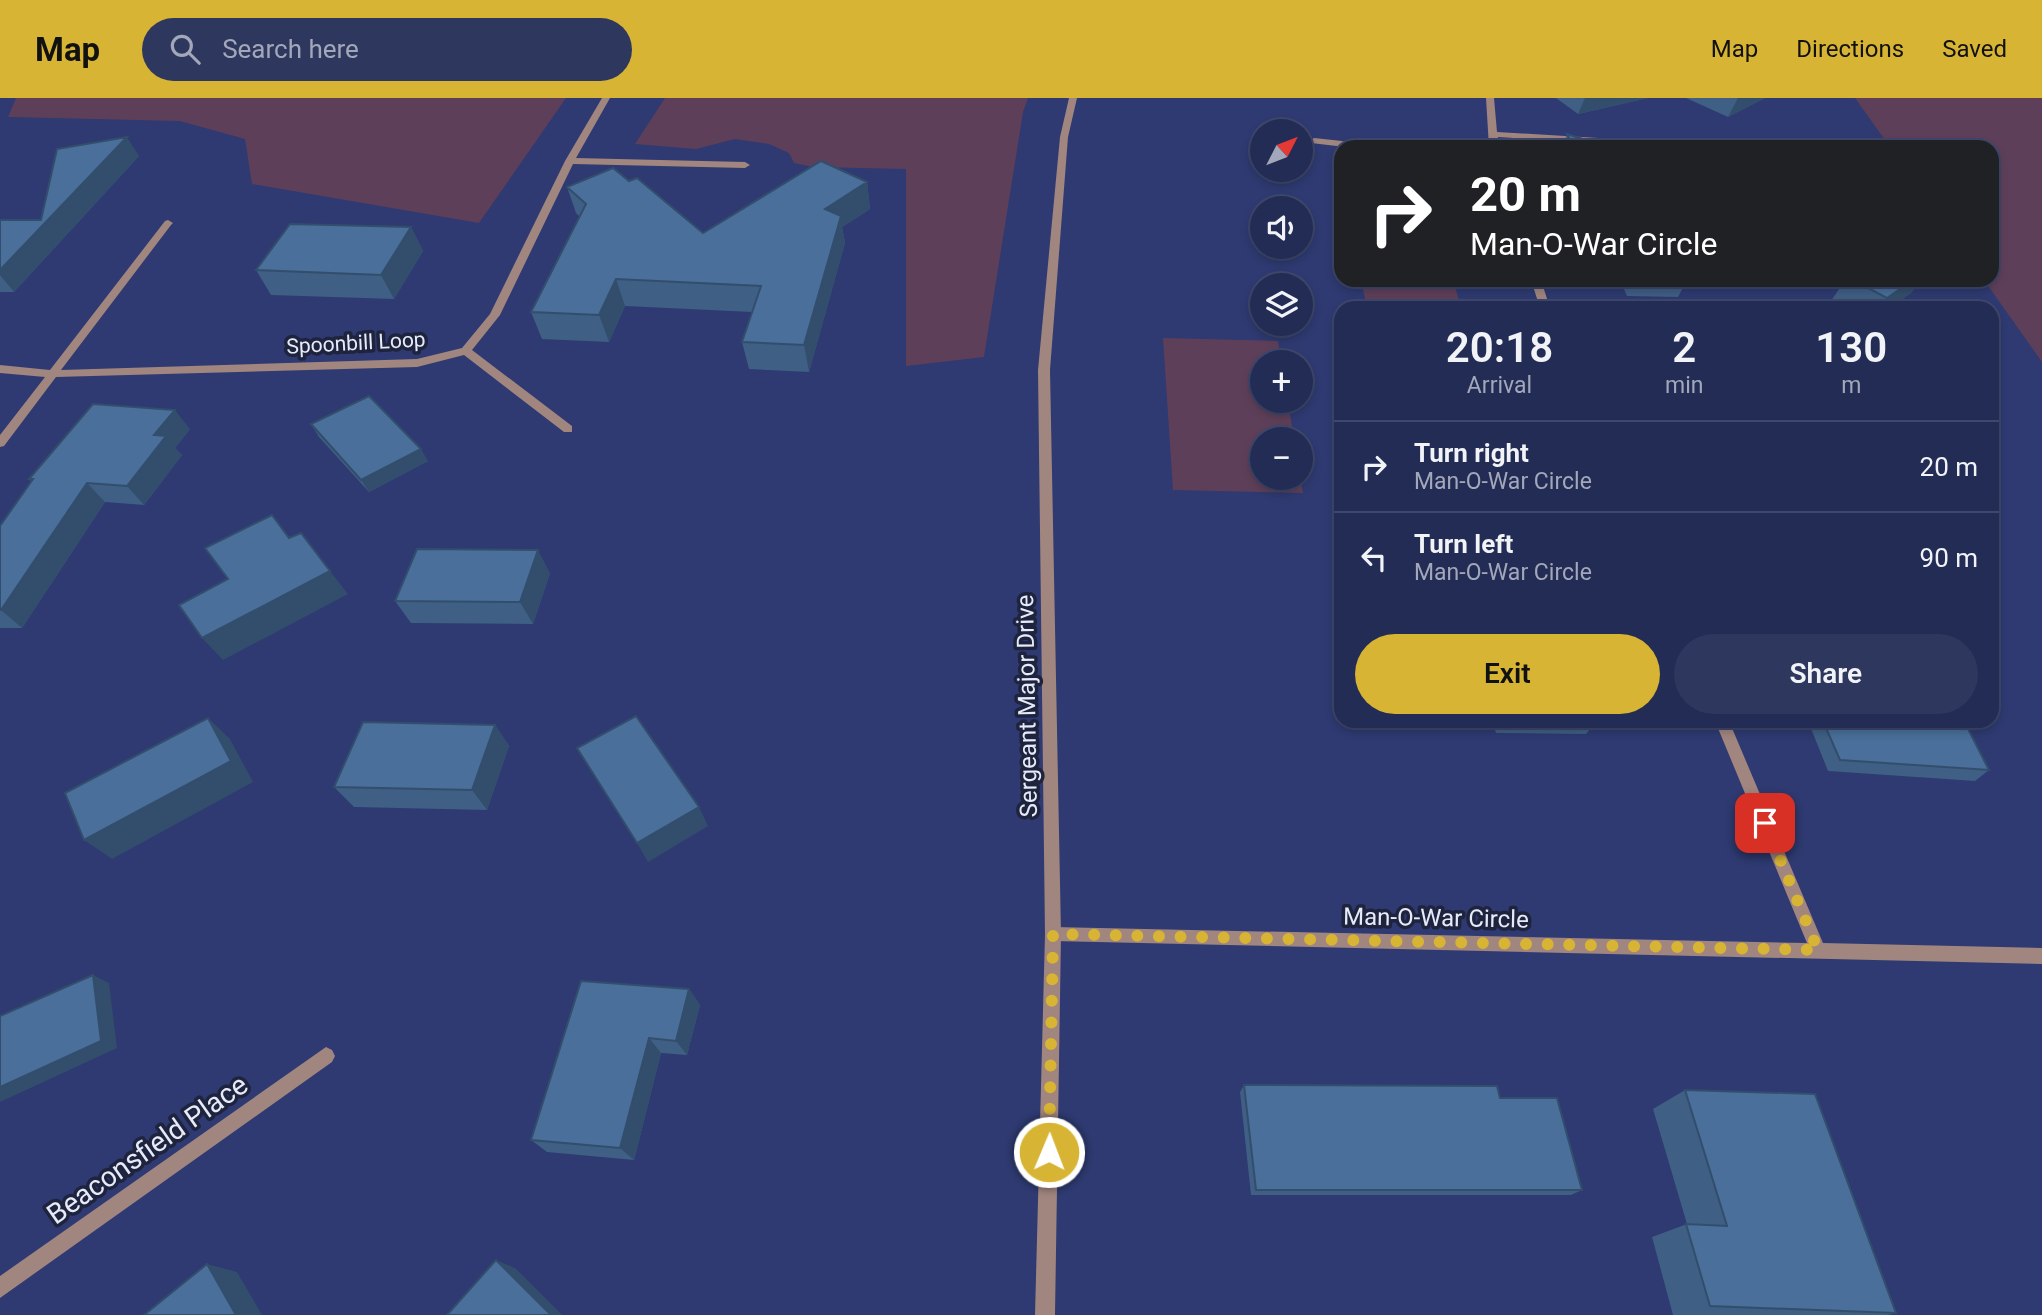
<!DOCTYPE html>
<meta charset="utf-8">
<style>
:root{--surface:#222c55;--page:#2e385f;--text:#f1f3f6;--muted:#a2a7b9;--line:#3f486c;--accent:#d8b434}
body{margin:0;font-family:Roboto,sans-serif;background:var(--page);color:var(--text);height:100vh;display:flex;flex-direction:column;font-size:26px;white-space:nowrap}
*{box-sizing:border-box;margin:0}
p{font-size:23px;color:var(--muted)}
.icon{flex:none;width:38px;height:38px;fill:none;stroke:currentColor;stroke-width:2;stroke-linecap:round;stroke-linejoin:round}
.map{position:relative;flex:1;overflow:hidden}
.panel{position:absolute;left:1334px;top:203px;width:665px;height:427px;display:flex;flex-direction:column;background:var(--surface);border-radius:21px;box-shadow:0 4px 10px #0003,0 0 0 2px var(--line)}
.panel>*{flex:none}
.hud{position:absolute;left:1334px;top:42px;width:665px;height:147px;border-radius:21px;box-shadow:0 4px 10px #0003,0 0 0 2px var(--line);background:#202124;color:#fff;overflow:hidden}
.needle{width:46px;rotate:48deg}
.fabs{position:absolute;left:1250px;top:21px;display:grid;gap:14px}
.fabs a{display:grid;place-items:center;width:63px;height:63px;border-radius:50%;background:var(--surface);box-shadow:0 4px 10px #0003,0 0 0 2px var(--line);font-size:35px}
.pin{position:absolute;display:grid;place-items:center;width:60px;height:60px;color:#fff;margin:-30px;border-radius:14px;box-shadow:0 4px 10px #0006}
.me{position:absolute;width:77px;margin:-38px;rotate:1deg;stroke-linejoin:round;filter:drop-shadow(0 0 5px #0008)}
.turn{display:flex;align-items:center;gap:24px;height:147px;padding:0 21px;font-size:32px}
.turn .icon{width:91px;height:91px;stroke-width:2.5}
.turn b{display:block;font-size:49px;line-height:60px}
.eta{display:flex;justify-content:space-evenly;align-items:center;height:119px;text-align:center}
.eta b{font-size:42px;font-weight:600;line-height:49px}
.action{display:flex;gap:14px;margin-top:auto;padding:14px 21px}
.action a{flex:1;height:80px;border-radius:42px;background:var(--accent);color:#111;font-size:28px;font-weight:600;line-height:80px;text-align:center}
.action a+a{background:var(--page);color:var(--text)}
ul{padding:0;list-style:none}
li{display:flex;align-items:center;gap:21px;height:91px;padding:0 21px;border-top:2px solid var(--line)}
li div{flex:1}
li b{display:block;font-size:26px}
li em{font-style:normal}
header{display:flex;align-items:center;gap:42px;box-sizing:border-box;height:98px;padding:0 35px;background:var(--accent);color:#111}
header strong{font-size:33px}
nav{display:flex;gap:38px;margin-inline-start:auto;font-size:24px}
.search{width:490px;height:63px;background:var(--page);display:flex;align-items:center;gap:18px;box-sizing:border-box;padding:0 24px;border-radius:38px;color:var(--muted);font-size:26px}
.map>svg:first-child{display:block}
.green{fill:#5e3f59}
.lines{fill:none;stroke-linecap:round;stroke-linejoin:round}
.minor{fill:#a1857f;fill-rule:evenodd}
.tertiary{fill:#a1857f;fill-rule:evenodd}
.wall{fill:#3f5f84}
.shaded-wall{fill:#334e6c}
.building{fill:#496f9a;stroke:#334e6c;stroke-width:2}
.route{stroke:#d8b434;stroke-width:12;stroke-dasharray:0 21.6}
.labels{text-anchor:middle;stroke-width:7;stroke-linejoin:round;paint-order:stroke}
.far-street-label{font-size:21px;fill:#e7ebf9;stroke:#1e243d}
.street-label{font-size:24px;fill:#e7ebf9;stroke:#1e243d}
.near-street-label{font-size:28px;fill:#e7ebf9;stroke:#1e243d}
</style>
<header>
<strong>Map</strong>
<div class="search"><svg class="icon" aria-label="search" viewBox="0 0 24 24"><circle cx="10" cy="10" r="6"/><path d="M15 15l6 6"/></svg>Search here</div>
<nav><a>Map</a><a>Directions</a><a>Saved</a></nav>
</header>
<div class="map">
<svg width="2042" height="1217" viewBox="0 0 2042 1217">
<rect width="100%" height="100%" fill="#2e3a71"/>
<path class="green" d="M 16,0 L 566,0 L 479,125 L 252,86 L 245,41 L 180,23 L 8,19 Z
M 665,0 L 1028,0 L 1023,14 L 984,259 L 906,268 L 906,71 L 814,69 L 794,65 L 789,55 L 769,46 L 735,41 L 696,51 L 635,46 Z
M 1855,0 L 2042,0 L 2042,264 L 1984,182 L 1992,182 L 1992,49 L 1890,49 Z
M 1361,182 L 1454,185 L 1461,210 L 1367,210 Z
M 1163,240 L 1278,243 L 1281,264 L 1262,264 L 1262,303 L 1288,303 L 1294,341 L 1262,341 L 1262,380 L 1300,379 L 1303,395 L 1173,392 Z"/>
<g class="lines">
<path class="minor" d="M 602,0 L 610,0 L 576,60 L 745,64 L 750,67 L 745,70 L 573,66 L 500,217 L 472,252 L 572,328 L 572,334 L 564,334 L 464,257 L 417,269 L 56,279 L 4,348 L 0,349 L 0,337 L 45,279 L 0,275 L 0,267 L 50,272 L 165,123 L 168,122 L 173,125 L 171,127 L 61,272 L 417,261 L 462,250 L 490,216 L 565,63 Z
M 1486,0 L 1494,0 L 1497,34 L 1698,46 L 1703,49 L 1655,49 L 1498,39 L 1499,49 L 1489,49 Z
M 1314,40 L 1370,46 L 1375,49 L 1345,49 L 1311,45 L 1309,43 Z
M 1531,182 L 1541,182 L 1550,210 L 1540,210 Z
M 1715,623 L 1729,623 L 1823,845 L 2042,850 L 2042,866 L 1053,843 L 1047,841 L 1045,836 L 1047,831 L 1053,829 L 1807,845 Z
M 326,949 L 332,952 L 335,958 L 332,964 L 0,1200 L 0,1178 Z"/>
<path class="tertiary" d="M 1069,0 L 1077,0 L 1068,39 L 1050,272 L 1061,836 L 1055,1217 L 1035,1217 L 1045,836 L 1038,272 L 1060,39 Z"/>
</g>
<path class="wall" d="M 1556,0 L 1648,0 L 1578,16 Z
M 1686,0 L 1765,0 L 1728,19 Z
M 1567,36 L 1608,49 L 1562,49 Z
M 139,58 L 14,194 L 0,194 L 0,122 L 41,122 Z
M 629,83 L 703,135 L 867,84 L 870,111 L 842,129 L 845,145 L 809,274 L 749,271 L 742,244 L 752,214 L 625,208 L 609,244 L 542,241 L 531,214 L 580,119 L 576,115 L 567,89 Z
M 411,129 L 423,153 L 394,201 L 271,197 L 256,172 Z
M 1620,182 L 1687,182 L 1678,199 L 1627,198 Z
M 1845,182 L 1921,182 L 1911,195 L 1889,210 L 1843,210 L 1831,203 Z
M 311,326 L 428,363 L 369,394 L 319,339 Z
M 190,331 L 175,350 L 182,357 L 144,407 L 105,404 L 22,530 L 0,530 L 0,428 L 32,384 L 29,381 Z
M 550,475 L 533,526 L 411,525 L 395,503 Z
M 1492,623 L 1594,623 L 1595,625 L 1586,636 L 1496,635 Z
M 1808,623 L 1964,623 L 1989,672 L 1975,683 L 1828,673 Z
M 495,627 L 509,648 L 487,712 L 354,709 L 334,689 Z
M 689,891 L 700,907 L 687,957 L 661,955 L 634,1062 L 547,1054 L 531,1042 Z
M 1244,987 L 1500,1000 L 1582,1092 L 1571,1097 L 1251,1097 L 1240,994 Z
M 1685,992 L 1896,1215 L 1888,1217 L 1673,1217 L 1652,1139 L 1687,1126 L 1653,1011 Z"/>
<path class="shaded-wall" d="M 1585,0 L 1648,0 L 1578,16 Z
M 1738,0 L 1765,0 L 1728,19 Z
M 127,39 L 139,58 L 14,194 L 0,177 L 0,172 Z
M 867,84 L 870,111 L 842,129 L 845,145 L 809,274 L 804,247 L 825,111 Z
M 411,129 L 423,153 L 394,201 L 381,177 Z
M 616,181 L 625,208 L 609,244 L 599,217 Z
M 1913,182 L 1921,182 L 1911,195 L 1889,210 L 1879,210 L 1887,200 Z
M 175,312 L 190,331 L 175,350 L 182,357 L 144,407 L 127,388 L 154,337 Z
M 421,351 L 428,363 L 369,394 L 361,382 Z
M 87,385 L 105,404 L 22,530 L 1,512 Z
M 538,452 L 550,475 L 533,526 L 520,504 Z
M 330,473 L 348,496 L 223,562 L 202,540 Z
M 208,620 L 230,641 L 253,684 L 112,761 L 84,742 Z
M 495,627 L 509,648 L 487,712 L 472,692 Z
M 699,709 L 708,728 L 648,764 L 637,745 Z
M 93,877 L 109,885 L 117,950 L 0,1004 L 0,989 Z
M 689,891 L 700,907 L 687,957 L 676,943 Z
M 649,940 L 661,955 L 634,1062 L 620,1050 Z
M 496,1162 L 515,1170 L 562,1217 L 551,1217 Z
M 207,1166 L 237,1174 L 262,1217 L 236,1217 Z"/>
<path class="building" d="M 1567,36 L 1608,49 L 1574,49 Z
M 127,39 L 0,172 L 0,122 L 41,122 L 57,51 Z
M 1783,42 L 1800,49 L 1774,49 Z
M 821,63 L 867,84 L 825,111 L 841,118 L 804,247 L 742,244 L 761,188 L 616,181 L 599,217 L 531,214 L 586,106 L 567,89 L 613,70 L 629,83 L 637,80 L 703,135 Z
M 290,126 L 411,129 L 381,177 L 256,172 Z
M 1853,182 L 1913,182 L 1887,200 Z
M 369,298 L 421,351 L 361,382 L 311,326 Z
M 93,306 L 175,312 L 154,337 L 166,338 L 127,388 L 87,385 L 1,512 L 0,512 L 0,428 L 33,381 L 29,381 Z
M 272,417 L 289,440 L 301,435 L 330,473 L 202,540 L 179,507 L 228,481 L 205,450 Z
M 417,451 L 538,452 L 520,504 L 395,503 Z
M 636,618 L 699,709 L 637,745 L 577,650 Z
M 208,620 L 231,663 L 84,742 L 65,695 Z
M 1502,623 L 1594,623 L 1595,625 L 1503,624 Z
M 1823,623 L 1964,623 L 1989,672 L 1840,662 Z
M 363,624 L 495,627 L 472,692 L 334,689 Z
M 93,877 L 101,943 L 0,989 L 0,918 Z
M 581,883 L 689,891 L 676,943 L 649,940 L 620,1050 L 531,1042 Z
M 1244,987 L 1497,988 L 1500,1000 L 1557,1000 L 1582,1092 L 1256,1092 Z
M 1685,992 L 1815,996 L 1896,1215 L 1710,1208 L 1686,1126 L 1727,1128 Z
M 496,1162 L 551,1217 L 447,1217 Z
M 207,1166 L 236,1217 L 144,1217 Z"/>
<g class="lines">
<path class="route" d="M 1049,1054 L 1053,836 L 1818,852 L 1765,725"/>
</g>
<g class="labels">
<g class="far-street-label">
<text transform="translate(356 245) rotate(-3)" y="7">Spoonbill Loop</text>
</g>
<g class="street-label">
<text transform="translate(1027 608) rotate(-91)" y="8">Sergeant Major Drive</text>
<text transform="translate(1436 820) rotate(1)" y="8">Man-O-War Circle</text>
</g>
<g class="near-street-label">
<text transform="translate(147 1051) rotate(-35)" y="10">Beaconsfield Place</text>
</g>
</g>
</svg>
<div class="fabs">
<a><svg class="needle" viewBox="-14 -14 28 28"><path d="M0-13l5 13h-10z" fill="#e53935"/><path d="M0 13l5-13h-10z" fill="#a2a7b9"/></svg></a>
<a><svg class="icon" aria-label="sound" viewBox="0 0 24 24"><path d="M4 9h4l5-4v14l-5-4H4zM17 9q2 3 0 6"/></svg></a>
<a><svg class="icon" aria-label="layers" viewBox="0 0 24 24"><path d="M12 4l9 5-9 5-9-5zM3 14l9 5 9-5"/></svg></a>
<a>+</a>
<a>−</a>
</div>
<div class="pin" style="left:1765px;top:725px;background:#d93025"><svg class="icon" aria-label="arrive" viewBox="0 0 24 24"><path d="M6 21V4h12l-3 4 3 4H6"/></svg></div>
<svg class="me" style="left:1049px;top:1054px" viewBox="-20 -20 40 40"><circle r="17" fill="#d8b434" stroke="#fff" stroke-width="3"/><path d="M0-11L8 9 0 5-8 9z" fill="#fff"/></svg>
<div class="hud">
<div class="turn"><svg class="icon" aria-label="right" viewBox="0 0 24 24"><path d="M7 20v-9h11M14 6l5 5-5 5"/></svg><div><b>20 m</b>Man-O-War Circle</div></div>
</div>
<section class="panel">
<div class="eta">
<div><b>20:18</b><p>Arrival</p></div>
<div><b>2</b><p>min</p></div>
<div><b>130</b><p>m</p></div>
</div>
<ul>
<li><svg class="icon" aria-label="right" viewBox="0 0 24 24"><path d="M7 20v-9h11M14 6l5 5-5 5"/></svg><div><b>Turn right</b><p>Man-O-War Circle</p></div><em>20 m</em></li>
<li><svg class="icon" aria-label="left" viewBox="0 0 24 24"><path d="M17 20v-9H6M10 6l-5 5 5 5"/></svg><div><b>Turn left</b><p>Man-O-War Circle</p></div><em>90 m</em></li>
</ul>
<div class="action"><a>Exit</a><a>Share</a></div>
</section>
</div>
